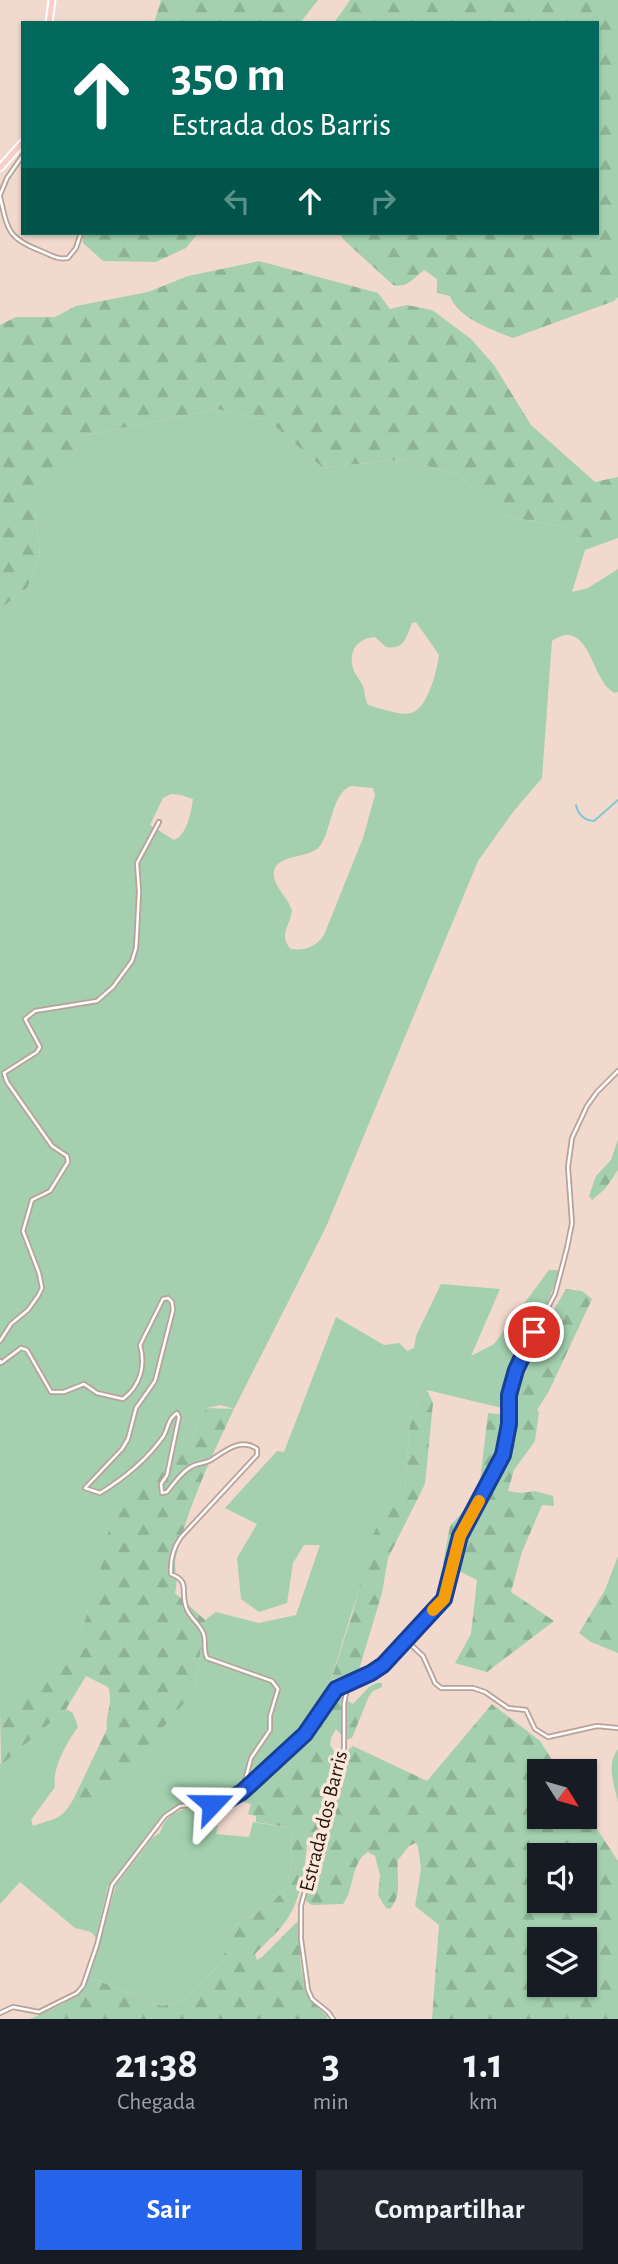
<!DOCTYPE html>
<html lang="pt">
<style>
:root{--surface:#171b24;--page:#242831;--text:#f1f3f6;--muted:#9ea1a6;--accent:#2563eb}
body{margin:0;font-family:"Alegreya Sans",sans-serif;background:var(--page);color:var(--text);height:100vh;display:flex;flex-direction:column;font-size:26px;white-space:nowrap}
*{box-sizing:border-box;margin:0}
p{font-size:23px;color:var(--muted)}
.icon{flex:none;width:38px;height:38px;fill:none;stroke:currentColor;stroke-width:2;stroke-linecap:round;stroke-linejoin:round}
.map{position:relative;height:2019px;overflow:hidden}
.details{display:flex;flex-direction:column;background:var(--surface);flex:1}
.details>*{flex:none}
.hud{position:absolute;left:21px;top:21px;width:578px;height:214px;border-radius:0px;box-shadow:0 2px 5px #0004;background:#00695c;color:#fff;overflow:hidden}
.needle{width:46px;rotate:127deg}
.fabs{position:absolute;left:527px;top:1759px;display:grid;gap:14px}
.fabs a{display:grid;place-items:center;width:70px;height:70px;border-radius:0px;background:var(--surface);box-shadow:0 2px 5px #0004;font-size:35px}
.pin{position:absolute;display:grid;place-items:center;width:60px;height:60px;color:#fff;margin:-30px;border:4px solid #fff;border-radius:50%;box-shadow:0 2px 7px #0007}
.me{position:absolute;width:77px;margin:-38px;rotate:67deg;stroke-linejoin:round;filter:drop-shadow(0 0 5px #0008)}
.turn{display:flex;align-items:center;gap:24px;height:147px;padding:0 35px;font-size:32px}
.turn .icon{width:91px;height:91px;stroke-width:2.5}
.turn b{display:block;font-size:49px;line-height:60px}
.lanes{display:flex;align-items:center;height:66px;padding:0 35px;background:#0003;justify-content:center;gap:35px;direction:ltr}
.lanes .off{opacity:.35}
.eta{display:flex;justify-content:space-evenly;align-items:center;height:119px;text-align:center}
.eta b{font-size:42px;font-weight:700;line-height:49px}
.cta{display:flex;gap:14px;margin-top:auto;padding:14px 35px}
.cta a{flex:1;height:80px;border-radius:0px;background:var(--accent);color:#fff;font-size:28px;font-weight:700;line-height:80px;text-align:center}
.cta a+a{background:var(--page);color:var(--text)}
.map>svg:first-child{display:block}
.grass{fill:#a4d0af;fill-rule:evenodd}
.forest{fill:url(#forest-firs);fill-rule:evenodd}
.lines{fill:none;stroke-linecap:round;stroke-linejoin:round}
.stream{stroke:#83c7d5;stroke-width:2}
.street-casing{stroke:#b8a298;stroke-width:6}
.primary-casing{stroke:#fff;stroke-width:9}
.street{stroke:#fff;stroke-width:2.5}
.primary{stroke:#fbcdc9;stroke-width:5}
.route-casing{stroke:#184099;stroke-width:18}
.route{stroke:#2563eb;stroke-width:12}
.slow{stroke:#f59e0b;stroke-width:12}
.labels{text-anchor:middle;stroke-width:7;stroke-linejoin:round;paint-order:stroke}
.street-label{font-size:21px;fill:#1e1612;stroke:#fee6db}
</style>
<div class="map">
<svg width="618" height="2019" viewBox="0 0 618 2019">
<defs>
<pattern id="forest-firs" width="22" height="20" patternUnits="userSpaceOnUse" patternTransform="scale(1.75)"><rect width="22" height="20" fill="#a4d0af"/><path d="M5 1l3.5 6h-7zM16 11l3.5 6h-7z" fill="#8db296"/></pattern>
</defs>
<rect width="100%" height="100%" fill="#f1d9ce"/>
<path class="grass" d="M 217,409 L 269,421 L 323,468 L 402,459 L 457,474 L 505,516 L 564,527 L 585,550 L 572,592 L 588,588 L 618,569 L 618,692 L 614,693 C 609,689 605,686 602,680 C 591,664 583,619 552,641 L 542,778 L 513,812 L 478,861 L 326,1227 L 234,1409 L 221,1405 L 207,1408 L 193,1433 L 164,1449 L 98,1582 L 82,1629 L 0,1708 L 0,609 L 27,588 L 40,555 L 35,510 L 87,435 ZM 416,622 L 439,655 C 437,670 428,709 411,713 C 400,716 379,708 368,705 C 365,699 365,695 364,689 C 362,681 355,676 353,668 C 348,651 358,638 375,637 L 386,647 C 405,650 406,637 412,623 ZM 351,786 L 373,788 L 375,795 L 363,838 L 324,935 C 316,947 304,951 291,949 C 278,937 290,925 292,911 C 289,898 272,886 274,872 C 276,854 308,859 319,847 C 332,832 331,793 351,786 ZM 171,794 L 181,795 L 193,799 C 191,813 187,835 174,840 L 150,825 L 163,798 Z
M 549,1270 L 561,1270 L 502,1408 L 427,1390 L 418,1400 L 410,1421 L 405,1489 L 382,1515 L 331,1679 L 337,1682 L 295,1742 L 285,1747 L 231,1797 L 209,1802 L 182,1804 L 170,1809 L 161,1817 L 108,1886 L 96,1938 L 91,1932 L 75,1928 L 20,1882 L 0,1904 L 0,1764 L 66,1709 L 73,1713 L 78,1727 C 67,1742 52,1768 55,1787 L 31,1820 L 33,1826 C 56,1818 62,1820 74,1798 L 77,1803 L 195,1690 L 205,1620 L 216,1612 L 259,1623 L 296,1615 L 320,1545 L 304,1545 L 293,1563 L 287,1603 L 259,1612 L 241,1599 L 237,1558 L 257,1524 L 225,1508 L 277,1451 L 284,1452 L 336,1317 L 384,1345 L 399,1343 L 407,1351 L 414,1348 L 416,1336 L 441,1284 L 500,1289 L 471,1356 L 494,1344 Z
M 223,1803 L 216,1834 L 249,1837 L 253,1822 L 291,1828 L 292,1857 L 290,1873 L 283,1891 L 271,1904 L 235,1925 L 220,1964 L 181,2002 L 162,2006 L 89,1977 L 116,1885 L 153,1837 L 160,1833 C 169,1803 199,1809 223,1803 Z"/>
<path class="forest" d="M 161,0 L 318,0 L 300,23 L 154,23 Z
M 350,0 L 618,0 L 618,297 L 614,301 L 513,338 C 491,329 459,319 450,296 L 437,293 L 437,279 L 424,270 C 414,277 407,289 393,285 L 344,240 L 339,233 L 597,233 L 597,23 L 334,23 Z
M 83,233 L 198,233 L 186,248 L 156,262 L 103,261 L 83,243 Z
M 259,261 L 378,293 L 390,309 L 407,305 L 432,310 L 471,339 L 494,365 L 531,425 L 595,482 L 618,477 L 618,538 L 585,550 L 564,527 L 505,516 L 457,474 L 402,459 L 323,468 L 269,421 L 217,409 L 87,435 L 35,510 L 40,555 L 27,588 L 0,609 L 0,325 L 16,317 L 55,317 L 76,306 L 148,292 L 188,276 Z
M 618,1139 L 618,1170 L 605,1189 L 592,1200 L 589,1196 L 596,1176 L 611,1160 Z
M 566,1289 L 582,1291 L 592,1299 L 549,1391 L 537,1410 L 539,1412 L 535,1441 L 514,1470 L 508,1491 L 520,1493 L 535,1491 L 553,1496 L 554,1506 L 542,1505 L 522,1552 L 511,1592 L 554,1621 L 487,1672 L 455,1663 L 471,1634 L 477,1580 L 443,1563 L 450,1526 L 465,1509 L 480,1481 L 488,1413 L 506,1415 L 524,1360 Z
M 427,1390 L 433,1403 L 425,1484 L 388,1558 L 382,1593 L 359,1670 L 331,1680 L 352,1615 L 373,1535 L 382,1515 L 405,1488 L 410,1421 L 418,1400 Z
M 207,1408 L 234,1409 C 211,1457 189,1505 176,1556 C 173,1568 179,1578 175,1593 L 205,1620 L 195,1690 L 102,1799 L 87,1808 L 77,1803 L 74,1798 L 107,1729 C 105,1713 114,1703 108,1687 L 86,1676 L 66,1709 L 1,1765 L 0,1708 L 82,1629 L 98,1582 L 112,1515 L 164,1449 L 193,1433 Z
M 618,1556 L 618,1653 L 591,1642 L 579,1633 L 605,1590 Z
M 376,1683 L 382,1683 L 382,1687 L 373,1691 L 369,1696 L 352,1738 L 346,1740 L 336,1729 L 331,1738 L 330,1745 L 339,1758 L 317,1841 L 307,1845 C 305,1866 301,1898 289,1916 C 280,1931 267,1941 255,1954 L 257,1960 L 262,1957 L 298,1921 C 302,1959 295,1988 327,2016 L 327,2019 L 30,2019 L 63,2004 L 89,1977 L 162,2006 L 181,2002 L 220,1964 L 235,1925 L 271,1904 L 283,1891 L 290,1873 L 292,1857 L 291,1828 L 256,1822 L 256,1816 L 248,1814 L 251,1804 L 237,1801 L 265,1773 L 299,1745 L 340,1692 L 347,1694 L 348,1701 L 353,1704 L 369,1687 Z
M 492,1704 L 540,1741 L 559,1771 L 539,1771 L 539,1816 L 584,1816 L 585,1811 L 618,1861 L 618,2019 L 432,2019 L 439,1925 L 415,1906 L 421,1869 L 418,1846 L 416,1843 L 409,1846 L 398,1860 C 396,1878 403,1894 390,1909 L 386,1908 L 378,1895 L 380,1875 L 375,1856 L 368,1852 C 350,1863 355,1889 343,1904 L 312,1905 L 306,1901 C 307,1873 322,1849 329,1823 C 336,1798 338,1773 349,1749 L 353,1746 L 427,1781 ZM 539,1855 L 584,1855 L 584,1900 L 539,1900 ZM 539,1939 L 584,1939 L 584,1984 L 539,1984 Z
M 618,1749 L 618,1802 C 614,1784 606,1764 618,1749 Z"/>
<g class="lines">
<path class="stream" d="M 576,805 C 578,815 584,820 594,821 L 618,800"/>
<g class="street-casing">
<path id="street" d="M 0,195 L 7,178 L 23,155
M 0,197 C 8,230 7,238 41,251 C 51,255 57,260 68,258 L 76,248 L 81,233
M 0,1341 L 11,1324 L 28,1310 L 38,1296 L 42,1288 L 39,1273 L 23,1231 L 32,1200 L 50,1191 L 68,1162 L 67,1156 L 52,1146 L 7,1082 L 4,1073 L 37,1052 L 40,1047 L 25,1019 L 35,1011 L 97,1001 L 113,987 L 132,961 L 136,948 L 137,932 L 139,891 L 137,863 L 159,822
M 0,1361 L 1,1363 L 21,1348 L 27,1350 L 51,1392 L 64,1392 L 84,1384 L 97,1393 L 123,1399 C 140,1386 146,1366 140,1345 L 163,1299 L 168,1298 L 172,1302 L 173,1310 L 155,1381 L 136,1408 L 128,1439 L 122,1449 L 85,1488 L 100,1493 C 123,1479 147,1459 163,1437 C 168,1429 168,1418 177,1413 L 179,1417 L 167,1475 L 161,1484 L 162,1493 L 167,1492 C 174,1483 184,1469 195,1465 C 201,1463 206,1463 211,1460 C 225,1451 241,1437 257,1449 L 257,1455 L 181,1537 C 173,1548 170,1559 171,1574 C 191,1582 180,1590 186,1607 C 189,1618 201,1624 204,1635 C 206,1643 203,1650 207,1658 L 272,1681 L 278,1689 L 270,1716 L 270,1730 L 251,1758 L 242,1792
M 407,1641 L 423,1656 L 435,1683 L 441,1688 L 473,1688 L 485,1692 L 508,1708 L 526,1710 L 535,1729 L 548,1737 L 597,1726 L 618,1728
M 0,2013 L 13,2007 L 39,2012 L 77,1993 L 83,1986 L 97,1945 L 112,1885 L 165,1816 L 180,1806 L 208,1804 L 237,1796 L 305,1735 L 336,1689 L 371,1673 L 383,1665 L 444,1599 L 460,1536 L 503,1455 L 509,1424 L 508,1395 L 523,1354 L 555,1294 L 567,1248 L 572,1223 L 568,1167 L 572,1138 L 587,1106 L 597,1092 L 618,1071
M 333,2019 L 328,2012 L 312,1999 L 308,1990 L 301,1939 L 301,1906 L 344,1748 L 344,1704 L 348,1683"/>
</g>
<g class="primary-casing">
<path id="primary" d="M 49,23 L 52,0
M 0,168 L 23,142"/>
</g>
<use href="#street" class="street"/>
<use href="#primary" class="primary"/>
</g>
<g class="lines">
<g class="route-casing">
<path id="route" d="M 212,1804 L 230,1799 L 242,1792 L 305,1734 L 336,1689 L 371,1673 L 383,1665 L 444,1599 L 460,1536 L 503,1455 L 509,1424 L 509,1395 L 516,1370 L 534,1332"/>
</g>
<use href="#route" class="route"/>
<path class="slow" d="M 433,1610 L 444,1599 L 460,1536 L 479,1501"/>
</g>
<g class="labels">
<g class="street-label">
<text transform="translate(323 1821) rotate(-76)" y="7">Estrada dos Barris</text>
</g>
</g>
</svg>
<div class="fabs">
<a><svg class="needle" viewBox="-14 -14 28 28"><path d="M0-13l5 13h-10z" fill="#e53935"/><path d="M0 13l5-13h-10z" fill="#9ea1a6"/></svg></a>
<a><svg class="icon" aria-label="sound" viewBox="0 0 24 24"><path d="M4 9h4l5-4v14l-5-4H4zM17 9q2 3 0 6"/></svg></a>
<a><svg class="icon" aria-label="layers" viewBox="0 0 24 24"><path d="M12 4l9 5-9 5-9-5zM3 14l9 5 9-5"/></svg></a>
</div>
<div class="pin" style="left:534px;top:1332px;background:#d93025"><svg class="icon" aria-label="arrive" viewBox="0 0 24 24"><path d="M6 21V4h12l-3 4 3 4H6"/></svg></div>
<svg class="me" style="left:212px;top:1804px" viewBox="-20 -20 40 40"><path d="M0-17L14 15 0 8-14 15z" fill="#2563eb" stroke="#fff" stroke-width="4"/></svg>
<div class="hud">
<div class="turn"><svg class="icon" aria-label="ahead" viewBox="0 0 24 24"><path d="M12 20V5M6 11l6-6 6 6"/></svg><div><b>350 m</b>Estrada dos Barris</div></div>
<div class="lanes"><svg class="icon off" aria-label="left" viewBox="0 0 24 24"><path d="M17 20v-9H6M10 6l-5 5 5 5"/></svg><svg class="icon" aria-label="ahead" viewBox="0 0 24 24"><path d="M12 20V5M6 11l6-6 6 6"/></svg><svg class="icon off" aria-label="right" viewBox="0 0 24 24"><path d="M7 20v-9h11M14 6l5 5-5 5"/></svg></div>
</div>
</div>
<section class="details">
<div class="eta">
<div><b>21:38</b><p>Chegada</p></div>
<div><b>3</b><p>min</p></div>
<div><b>1.1</b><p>km</p></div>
</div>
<div class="cta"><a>Sair</a><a>Compartilhar</a></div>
</section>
